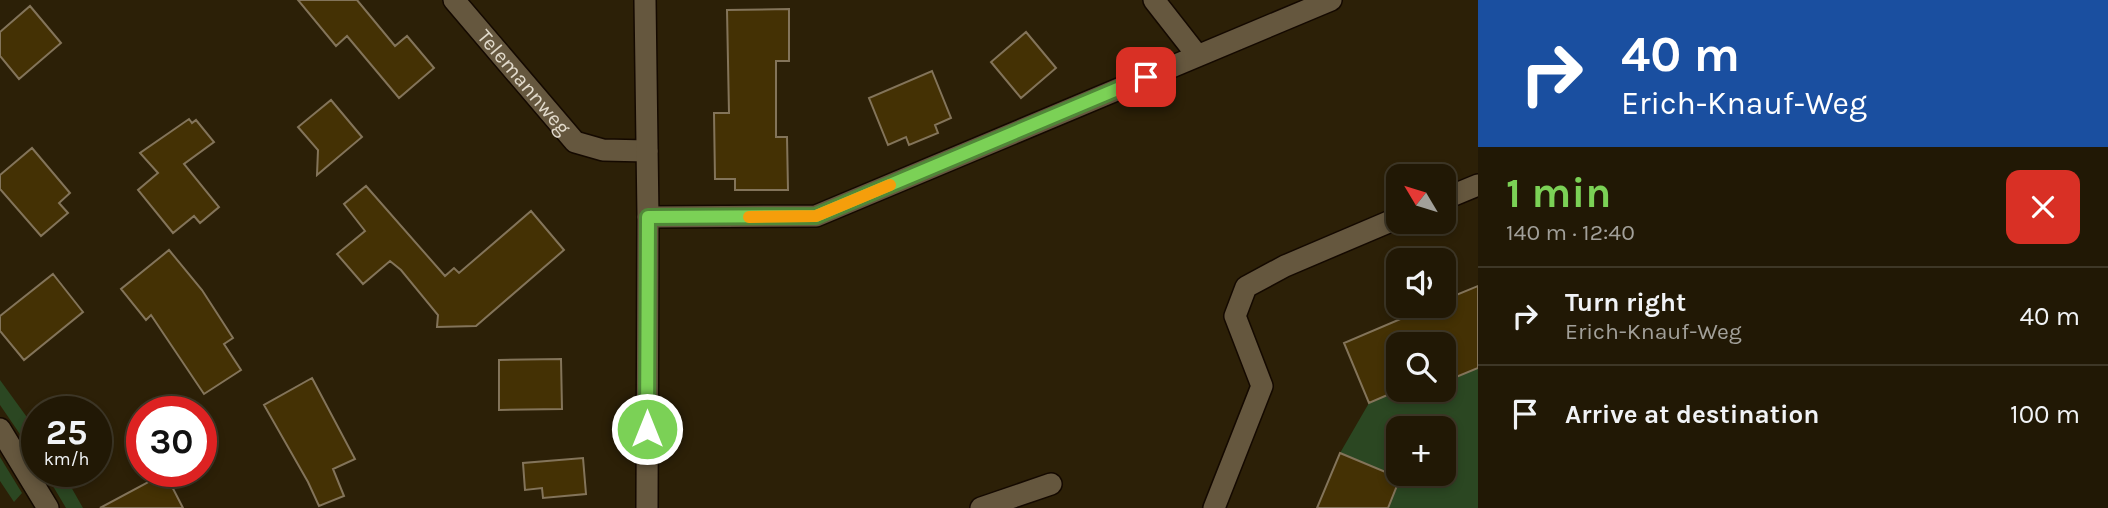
<!DOCTYPE html>
<meta charset="utf-8">
<style>
:root{--surface:#211805;--page:#2d2513;--text:#f1f3f6;--muted:#a2a09a;--line:#3e3727;--accent:#7bd156}
body{margin:0;font-family:Karla,sans-serif;background:var(--page);color:var(--text);height:100vh;display:flex;flex-direction:column;font-size:26px;white-space:nowrap}
*{box-sizing:border-box;margin:0}
p{font-size:23px;color:var(--muted)}
.icon{flex:none;width:38px;height:38px;fill:none;stroke:currentColor;stroke-width:2;stroke-linecap:round;stroke-linejoin:round}
.map{position:relative;flex:1;overflow:hidden}
.sheet{display:flex;flex-direction:column;background:var(--surface);width:630px}
.sheet>*{flex:none}
.hud{background:#1a4fa0;color:#fff;overflow:hidden}
.needle{width:46px;rotate:308deg}
.tools{position:absolute;left:1386px;top:164px;display:grid;gap:14px}
.tools a{display:grid;place-items:center;width:70px;height:70px;border-radius:14px;background:var(--surface);box-shadow:0 4px 10px #0003,0 0 0 2px var(--line);font-size:35px}
.speed{position:absolute;left:21px;top:396px;display:flex;gap:14px;font-size:35px;font-weight:700;text-align:center}
.speed>*{display:grid;place-content:center;width:91px;height:91px;border-radius:50%;background:var(--surface);box-shadow:0 4px 10px #0003,0 0 0 2px var(--line);line-height:1}
.speed small{font-size:18px;font-weight:400}
.speed .limit{border:10px solid #d22;background:#fff;color:#111}
.pin{position:absolute;display:grid;place-items:center;width:60px;height:60px;color:#fff;margin:-30px;border-radius:14px;box-shadow:0 4px 10px #0006}
.me{position:absolute;width:77px;margin:-38px;rotate:0deg;stroke-linejoin:round;filter:drop-shadow(0 0 5px #0008)}
.turn{display:flex;align-items:center;gap:24px;height:147px;padding:0 28px;font-size:32px}
.turn .icon{width:91px;height:91px;stroke-width:2.5}
.turn b{display:block;font-size:49px;line-height:60px}
.round{display:grid;place-items:center;flex:none;width:74px;height:74px;border-radius:14px;background:var(--page)}
.head{display:flex;align-items:center;justify-content:space-between;height:119px;padding:0 28px}
h1{font-size:42px;font-weight:700;line-height:52px;color:var(--accent)}
ul{padding:0;list-style:none}
li{display:flex;align-items:center;gap:21px;height:98px;padding:0 28px;border-top:2px solid var(--line)}
li div{flex:1}
li b{display:block;font-size:26px}
li em{font-style:normal}
main{display:flex;flex:1;min-height:0}
.map>svg:first-child{display:block}
.green{fill:#2b4722;fill-rule:evenodd}
.building{fill:#443104;stroke:#83745a;stroke-width:2}
.lines{fill:none;stroke-linecap:round;stroke-linejoin:round}
.service-casing{stroke:#140900;stroke-width:24}
.minor-casing{stroke:#140900;stroke-width:24}
.tertiary-casing{stroke:#140900;stroke-width:24}
.service{stroke:#65573e;stroke-width:21}
.minor{stroke:#65573e;stroke-width:21}
.tertiary{stroke:#65573e;stroke-width:21}
.route-casing{stroke:#508838;stroke-width:18}
.route{stroke:#7bd156;stroke-width:12}
.slow{stroke:#f59e0b;stroke-width:12}
.labels{text-anchor:middle;stroke-width:6;stroke-linejoin:round;paint-order:stroke}
.street-label{font-size:21px;fill:#e1dacb;stroke:#231701}
</style>
<main>
<div class="map">
<svg width="1478" height="508" viewBox="0 0 1478 508">
<rect width="100%" height="100%" fill="#2c2007"/>
<path class="green" d="M 1478,368 L 1478,508 L 1388,508 L 1400,478 L 1340,453 L 1369,403 L 1399,390 L 1444,390 L 1444,382 ZM 1398,429 L 1444,429 L 1444,474 L 1398,474 Z
M 0,380 L 37,431 L 37,459 L 0,405 Z
M 0,457 L 22,493 L 14,502 L 0,481 Z
M 44,471 L 62,471 L 83,508 L 66,508 Z"/>
<path class="building" d="M 298,0 L 357,0 L 395,46 L 407,36 L 434,68 L 399,98 L 347,36 L 336,46 Z
M 30,6 L 61,43 L 19,79 L 0,56 L 0,32 Z
M 789,9 L 789,61 L 776,61 L 776,137 L 787,137 L 788,190 L 735,190 L 735,179 L 715,179 L 714,113 L 729,113 L 727,10 Z
M 1026,32 L 1056,68 L 1021,98 L 991,62 Z
M 932,71 L 951,118 L 935,125 L 938,133 L 909,145 L 906,137 L 888,145 L 869,98 Z
M 331,100 L 362,137 L 317,175 L 318,150 L 298,127 Z
M 189,119 L 192,123 L 196,120 L 214,142 L 184,164 L 219,207 L 200,223 L 194,216 L 173,233 L 138,190 L 158,173 L 140,153 Z
M 32,148 L 70,193 L 59,203 L 68,213 L 41,236 L 0,189 L 0,175 Z
M 366,186 L 445,276 L 454,268 L 459,273 L 531,211 L 564,250 L 476,326 L 437,327 L 438,315 L 401,270 L 390,261 L 363,284 L 337,254 L 365,231 L 344,204 Z
M 169,250 L 202,290 L 233,338 L 224,344 L 241,370 L 204,394 L 151,315 L 146,320 L 121,289 Z
M 53,274 L 83,312 L 24,360 L 0,331 L 0,316 Z
M 1478,286 L 1478,368 L 1444,382 L 1444,345 L 1398,345 L 1399,390 L 1369,403 L 1344,343 L 1431,306 L 1444,306 L 1444,300 Z
M 561,359 L 562,409 L 499,410 L 499,360 Z
M 312,378 L 355,459 L 333,469 L 344,496 L 319,506 L 308,482 L 264,405 Z
M 1340,453 L 1400,478 L 1388,508 L 1317,508 Z
M 583,458 L 586,494 L 543,498 L 542,488 L 525,490 L 523,463 Z
M 165,473 L 183,508 L 100,508 Z"/>
<g class="lines">
<g class="service-casing">
<path id="service" d="M 1154,0 L 1197,55
M 1444,199 L 1478,185
M 648,217 L 816,216 L 1331,0
M 981,508 L 1051,484
M 1214,508 L 1262,386 L 1235,316 L 1246,287 L 1285,266 L 1398,218"/>
</g>
<g class="minor-casing">
<g id="minor">
<path id="s1" d="M 454,0 L 575,142 L 603,150 L 647,151"/>
<path d="M 645,0 L 648,217 L 647,508"/>
</g>
</g>
<g class="tertiary-casing">
<path id="tertiary" d="M 0,429 L 48,508"/>
</g>
<use href="#service" class="service"/>
<use href="#minor" class="minor"/>
<use href="#tertiary" class="tertiary"/>
</g>
<g class="lines">
<g class="route-casing">
<path id="route" d="M 647,429 L 648,217 L 816,216 L 1146,77"/>
</g>
<use href="#route" class="route"/>
<path class="slow" d="M 749,217 L 816,216 L 890,185"/>
</g>
<g class="labels">
<g class="street-label">
<text dy="7" stroke="none"><textPath href="#s1" startOffset="108">Telemannweg</textPath></text>
</g>
</g>
</svg>
<div class="tools">
<a><svg class="needle" viewBox="-14 -14 28 28"><path d="M0-13l5 13h-10z" fill="#e53935"/><path d="M0 13l5-13h-10z" fill="#a2a09a"/></svg></a>
<a><svg class="icon" aria-label="sound" viewBox="0 0 24 24"><path d="M4 9h4l5-4v14l-5-4H4zM17 9q2 3 0 6"/></svg></a>
<a><svg class="icon" aria-label="search" viewBox="0 0 24 24"><circle cx="10" cy="10" r="6"/><path d="M15 15l6 6"/></svg></a>
<a>+</a>
</div>
<div class="speed"><div>25<small>km/h</small></div><div class="limit">30</div></div>
<div class="pin" style="left:1146px;top:77px;background:#d93025"><svg class="icon" aria-label="arrive" viewBox="0 0 24 24"><path d="M6 21V4h12l-3 4 3 4H6"/></svg></div>
<svg class="me" style="left:647px;top:429px" viewBox="-20 -20 40 40"><circle r="17" fill="#7bd156" stroke="#fff" stroke-width="3"/><path d="M0-11L8 9 0 5-8 9z" fill="#fff"/></svg>
</div>
<section class="sheet">
<div class="hud">
<div class="turn"><svg class="icon" aria-label="right" viewBox="0 0 24 24"><path d="M7 20v-9h11M14 6l5 5-5 5"/></svg><div><b>40 m</b>Erich-Knauf-Weg</div></div>
</div>
<div class="head"><div><h1>1 min</h1><p>140 m · 12:40</p></div><a class="round" style="background:#d93025;color:#fff"><svg class="icon" aria-label="close" viewBox="0 0 24 24"><path d="M6 6l12 12M18 6L6 18"/></svg></a></div>
<ul>
<li><svg class="icon" aria-label="right" viewBox="0 0 24 24"><path d="M7 20v-9h11M14 6l5 5-5 5"/></svg><div><b>Turn right</b><p>Erich-Knauf-Weg</p></div><em>40 m</em></li>
<li><svg class="icon" aria-label="arrive" viewBox="0 0 24 24"><path d="M6 21V4h12l-3 4 3 4H6"/></svg><div><b>Arrive at destination</b></div><em>100 m</em></li>
</ul>
</section>
</main>
